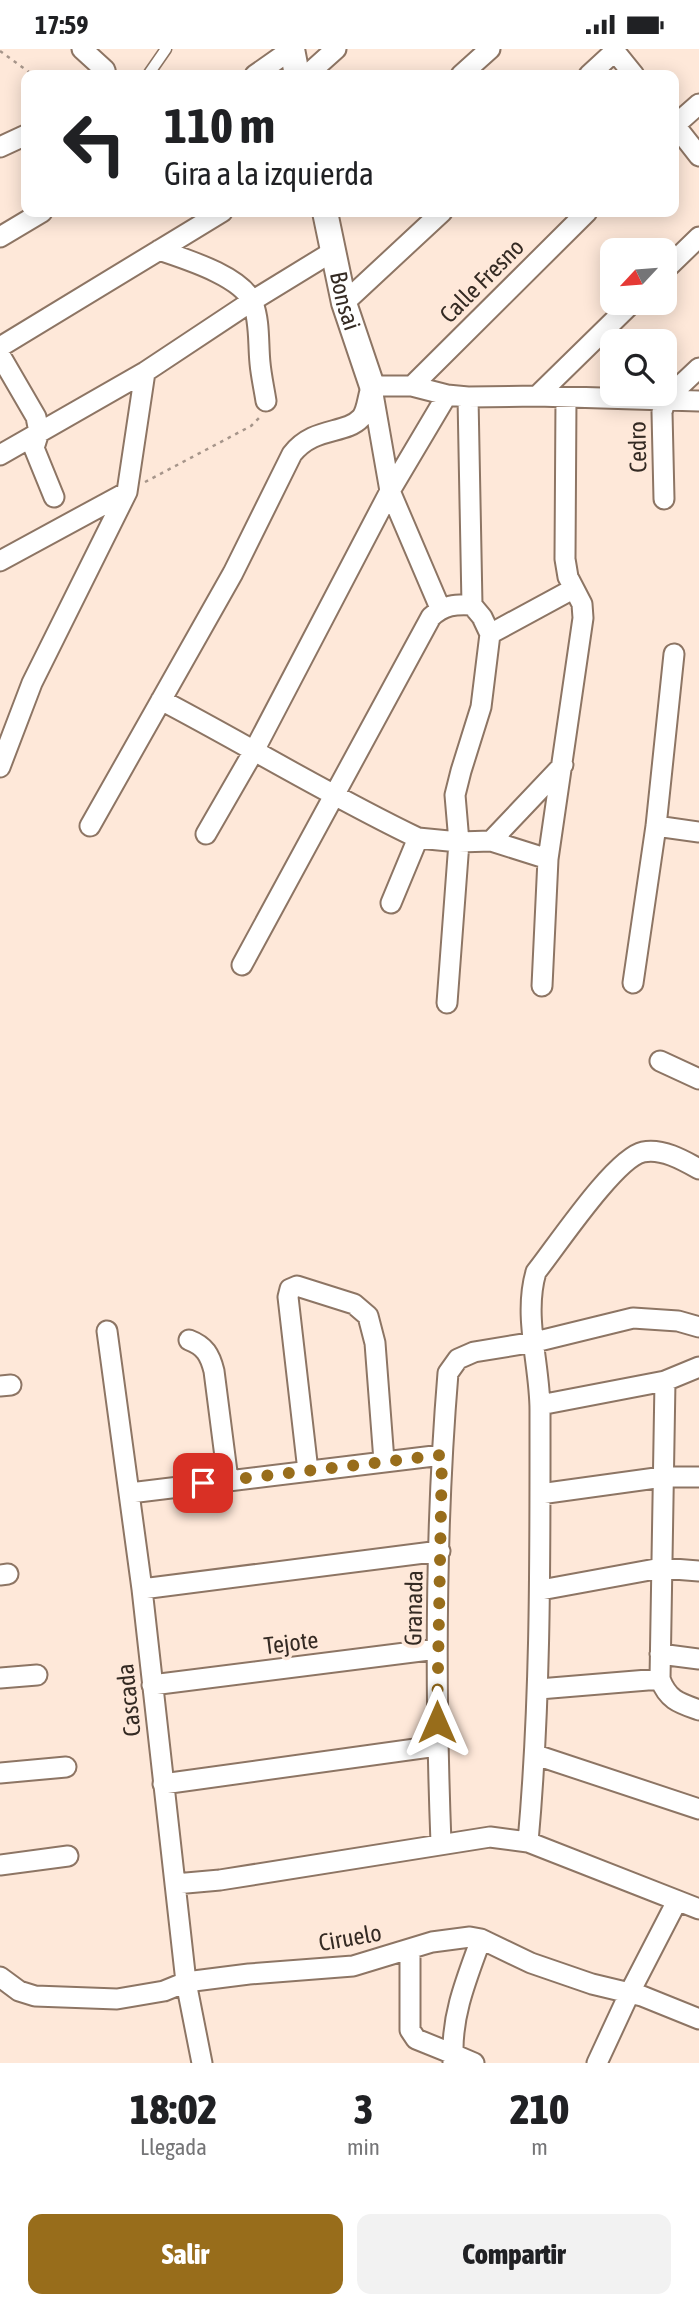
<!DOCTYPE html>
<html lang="es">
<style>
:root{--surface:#fff;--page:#f2f2f2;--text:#202124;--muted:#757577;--accent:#986d1b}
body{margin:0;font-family:"Asap Condensed",sans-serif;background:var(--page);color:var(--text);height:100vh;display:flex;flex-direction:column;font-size:26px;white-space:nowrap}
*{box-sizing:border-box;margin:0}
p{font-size:23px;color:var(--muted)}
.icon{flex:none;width:38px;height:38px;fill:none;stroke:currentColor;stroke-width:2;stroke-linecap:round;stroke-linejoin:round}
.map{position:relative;height:2014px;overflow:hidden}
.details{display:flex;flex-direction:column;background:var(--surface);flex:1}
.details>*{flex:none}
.banner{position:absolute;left:21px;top:21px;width:658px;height:147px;border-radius:14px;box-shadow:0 4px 18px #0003;background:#fff;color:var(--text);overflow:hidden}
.needle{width:46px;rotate:244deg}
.fabs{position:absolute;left:600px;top:189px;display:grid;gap:14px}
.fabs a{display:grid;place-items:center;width:77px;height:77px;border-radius:14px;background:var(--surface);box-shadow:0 4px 18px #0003;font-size:35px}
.pin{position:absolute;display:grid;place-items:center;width:60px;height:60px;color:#fff;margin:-30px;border-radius:14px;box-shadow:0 4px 10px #0006}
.me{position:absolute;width:77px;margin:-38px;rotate:0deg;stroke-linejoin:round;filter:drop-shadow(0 0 5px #0008)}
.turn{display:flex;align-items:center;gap:24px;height:147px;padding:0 28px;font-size:32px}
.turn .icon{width:91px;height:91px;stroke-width:2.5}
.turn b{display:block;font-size:49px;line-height:60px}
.eta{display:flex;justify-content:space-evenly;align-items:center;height:119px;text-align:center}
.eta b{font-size:42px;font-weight:800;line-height:49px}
.action{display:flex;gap:14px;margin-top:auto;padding:14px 28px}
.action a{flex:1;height:80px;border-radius:14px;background:var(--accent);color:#fff;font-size:28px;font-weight:800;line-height:80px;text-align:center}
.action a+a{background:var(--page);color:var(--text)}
.status{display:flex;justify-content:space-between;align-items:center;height:49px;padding:0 35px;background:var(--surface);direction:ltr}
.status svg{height:19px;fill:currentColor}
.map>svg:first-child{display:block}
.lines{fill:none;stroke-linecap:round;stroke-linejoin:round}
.service-casing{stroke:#8d7564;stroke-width:13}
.minor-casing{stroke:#8d7564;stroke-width:23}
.tertiary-casing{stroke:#8d7564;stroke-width:28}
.path{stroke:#a6958a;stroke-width:2.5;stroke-dasharray:3.5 5;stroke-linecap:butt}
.service{stroke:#fff;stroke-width:10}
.minor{stroke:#fff;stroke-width:19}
.tertiary{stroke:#fff;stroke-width:24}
.route{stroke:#986d1b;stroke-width:12;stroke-dasharray:0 21.6}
.labels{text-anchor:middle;stroke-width:7;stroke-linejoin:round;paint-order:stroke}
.street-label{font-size:24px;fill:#342a23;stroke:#fee8d9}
</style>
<div class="status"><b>17:59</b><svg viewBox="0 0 49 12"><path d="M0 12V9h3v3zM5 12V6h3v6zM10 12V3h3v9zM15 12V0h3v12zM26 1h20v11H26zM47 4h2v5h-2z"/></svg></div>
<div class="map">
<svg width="699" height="2014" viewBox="0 0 699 2014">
<rect width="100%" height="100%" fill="#fee8d9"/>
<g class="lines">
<g class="service-casing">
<path id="service" d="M 148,26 L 166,0"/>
</g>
<g class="minor-casing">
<path id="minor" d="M 82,0 L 105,21 L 106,26
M 613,0 L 634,26
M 255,26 L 292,0
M 307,26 L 336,0
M 461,26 L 490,0
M 589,26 L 615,2
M 674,75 L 699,107
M 674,77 L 699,55
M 0,98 L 26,86
M 0,188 L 42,163
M 159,201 C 185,210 242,227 253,254 C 260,273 258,294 260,314 C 261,326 264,339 266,352
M 665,221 L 699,188
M 344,254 L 442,163
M 0,298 L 222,163
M 0,306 L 36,368 L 39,383 L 34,399 L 54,448
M 372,337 L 412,337 L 447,346 L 468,348 L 537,347 L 699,352
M 412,337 L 587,163
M 373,345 L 390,442 L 440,559
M 537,347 L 632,254
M 0,406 L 145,323 L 252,252 L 332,203
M 664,450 L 662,363 L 666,350 L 699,319
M 0,512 L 127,443
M 490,585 L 573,540
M 161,651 C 247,696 330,747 418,789
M 0,718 L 32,634 L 127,443 L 145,323
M 90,777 L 233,524 L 292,405 C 314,377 345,386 361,369 C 368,361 367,347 372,337
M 656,777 L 699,783
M 206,785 L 255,700 L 390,442 L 447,346
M 491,792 L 563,716
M 391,854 L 418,789 L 459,793 L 491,792 L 548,810
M 242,916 L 431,568 C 444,556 455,555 472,556
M 633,934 L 656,777 L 674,605
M 542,937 L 548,810 L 583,569 L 582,555 L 568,528 L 565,510 L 566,349
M 447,954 L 459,793 L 455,746 L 461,722 L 481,658 L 490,585 L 482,568 L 472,556 L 468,348
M 660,1012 L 699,1030
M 107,1282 L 142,1540 L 186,1933 L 202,2014
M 189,1291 C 205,1297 210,1306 214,1322 L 228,1431
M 0,1337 L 11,1336
M 540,1356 L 665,1332
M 308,1422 L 288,1248 L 290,1240 L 297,1237 L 354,1255 L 368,1267 L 375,1294 L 384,1412
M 130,1444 L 442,1406
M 540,1445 L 663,1428 L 699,1428
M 0,1526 L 8,1525
M 142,1540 L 440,1502
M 541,1541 L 661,1519 L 699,1522
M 660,1605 L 699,1610
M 0,1629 L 37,1626
M 660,1630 L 665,1332 L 699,1318
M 152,1636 L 437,1600
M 539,1640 L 660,1630 C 668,1651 679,1654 699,1661
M 536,1706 L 699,1760
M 0,1724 L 66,1718
M 163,1735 L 437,1697
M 528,1793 C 541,1649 540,1505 540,1361 C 540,1316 523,1267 536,1223 C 556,1198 615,1109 643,1103 C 662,1099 683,1111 699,1120
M 441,1794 C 435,1638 435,1480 448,1324 L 458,1310 L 474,1303 L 535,1293 L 633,1269 L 678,1272 L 699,1278
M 0,1816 L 68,1807
M 175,1835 L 220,1831 L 490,1788 L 528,1793 L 699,1860
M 410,1901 L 410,1981 L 416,1990 L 453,2005 L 453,2014
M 0,1928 L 19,1942 L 35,1947 L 117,1950 L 164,1942 L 186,1933 L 249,1925 L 353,1917 L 432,1893 L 470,1888 L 481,1890 L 531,1914 L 592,1935 L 642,1947 L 699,1970
M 474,2014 L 453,2005 C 452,1964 467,1929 481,1890
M 597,2014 L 630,1943 L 677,1852"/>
</g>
<g class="tertiary-casing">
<g id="tertiary">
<path d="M 292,0 L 297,26"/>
<path id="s1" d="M 325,163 L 344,254 L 372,337"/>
</g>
</g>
<path class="path" d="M 0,2 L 33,26
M 145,433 L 251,377 L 261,367"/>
<use href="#service" class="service"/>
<use href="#minor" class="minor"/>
<use href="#tertiary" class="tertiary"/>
</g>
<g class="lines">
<path class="route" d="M 203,1434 L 442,1406 L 437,1673"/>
</g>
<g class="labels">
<g class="street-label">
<text transform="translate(482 232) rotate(-45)" y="8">Calle Fresno</text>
<text dy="8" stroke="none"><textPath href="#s1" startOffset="91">Bonsai</textPath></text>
<text transform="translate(638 398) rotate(-91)" y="8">Cedro</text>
<text transform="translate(414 1559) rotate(-89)" y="8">Granada</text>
<text transform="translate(291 1594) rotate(-7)" y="8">Tejote</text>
<text transform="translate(129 1651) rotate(-96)" y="8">Cascada</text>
<text transform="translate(350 1889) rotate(-10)" y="8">Ciruelo</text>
</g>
</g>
</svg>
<div class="fabs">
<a><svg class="needle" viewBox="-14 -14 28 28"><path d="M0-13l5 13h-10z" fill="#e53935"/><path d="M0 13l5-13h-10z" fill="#757577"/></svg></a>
<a><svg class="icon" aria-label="search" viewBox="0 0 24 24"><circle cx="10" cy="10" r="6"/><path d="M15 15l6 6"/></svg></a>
</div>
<div class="pin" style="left:203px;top:1434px;background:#d93025"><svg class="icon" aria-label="arrive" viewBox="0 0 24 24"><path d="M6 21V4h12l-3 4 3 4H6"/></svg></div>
<svg class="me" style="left:437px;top:1673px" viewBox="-20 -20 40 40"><path d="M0-17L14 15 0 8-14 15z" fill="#986d1b" stroke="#fff" stroke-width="4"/></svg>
<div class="banner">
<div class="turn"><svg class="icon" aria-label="left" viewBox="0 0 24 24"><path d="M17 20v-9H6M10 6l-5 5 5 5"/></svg><div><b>110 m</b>Gira a la izquierda</div></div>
</div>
</div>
<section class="details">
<div class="eta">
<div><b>18:02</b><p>Llegada</p></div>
<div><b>3</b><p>min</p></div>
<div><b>210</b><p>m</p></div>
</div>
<div class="action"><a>Salir</a><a>Compartir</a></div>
</section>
